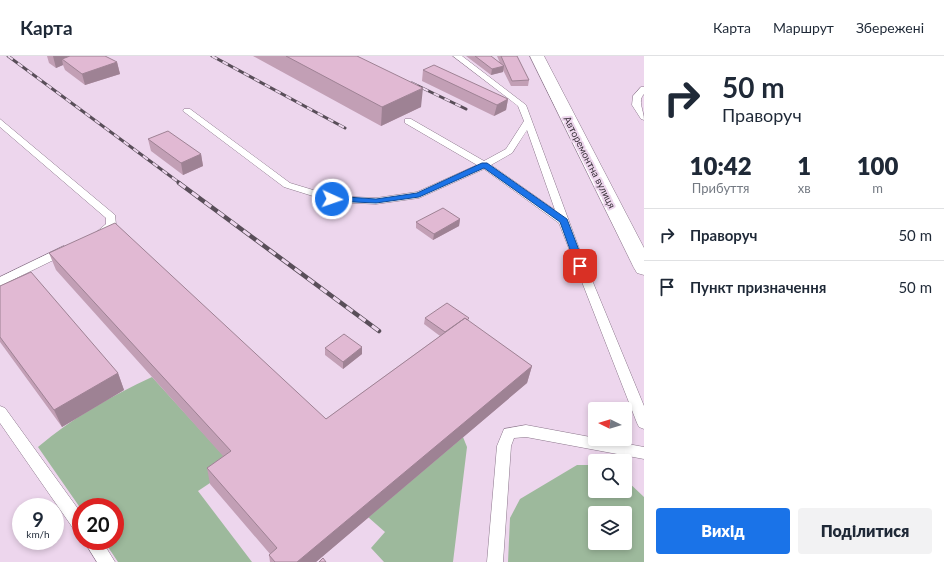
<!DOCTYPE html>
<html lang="uk">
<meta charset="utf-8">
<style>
:root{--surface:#fff;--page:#f2f2f3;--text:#1f2937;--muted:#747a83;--line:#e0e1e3;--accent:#1a73e8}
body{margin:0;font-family:Lato,sans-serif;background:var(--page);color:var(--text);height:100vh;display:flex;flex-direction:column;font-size:15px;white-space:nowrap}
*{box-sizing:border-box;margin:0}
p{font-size:13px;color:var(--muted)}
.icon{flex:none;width:22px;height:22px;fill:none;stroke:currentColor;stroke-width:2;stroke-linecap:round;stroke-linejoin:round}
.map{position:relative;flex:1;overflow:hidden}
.sheet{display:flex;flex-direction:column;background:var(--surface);width:300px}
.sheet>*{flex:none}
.banner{background:#fff;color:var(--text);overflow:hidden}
.needle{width:26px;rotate:275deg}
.controls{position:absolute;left:588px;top:346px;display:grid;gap:8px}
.controls a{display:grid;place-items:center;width:44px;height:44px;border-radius:4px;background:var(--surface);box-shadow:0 2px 6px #0003;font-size:20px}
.speed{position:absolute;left:12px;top:442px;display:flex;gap:8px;font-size:20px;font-weight:700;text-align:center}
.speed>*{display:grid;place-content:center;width:52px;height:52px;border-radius:50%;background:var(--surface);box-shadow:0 2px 6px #0003;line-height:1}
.speed small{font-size:10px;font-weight:400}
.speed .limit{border:6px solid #d22;background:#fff;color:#111}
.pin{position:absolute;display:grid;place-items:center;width:34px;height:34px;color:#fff;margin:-17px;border-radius:8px;box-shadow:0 2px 6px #0006}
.me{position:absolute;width:44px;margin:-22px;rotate:93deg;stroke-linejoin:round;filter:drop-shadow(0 0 3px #0008)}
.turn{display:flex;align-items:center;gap:14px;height:84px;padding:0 12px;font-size:18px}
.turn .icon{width:52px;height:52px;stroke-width:2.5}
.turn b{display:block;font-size:28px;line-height:34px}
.eta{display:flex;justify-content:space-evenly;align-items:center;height:68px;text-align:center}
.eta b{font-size:24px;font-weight:800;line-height:28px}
.primary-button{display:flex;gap:8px;margin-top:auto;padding:8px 12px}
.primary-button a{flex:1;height:46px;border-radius:4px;background:var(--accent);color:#fff;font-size:16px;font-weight:800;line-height:46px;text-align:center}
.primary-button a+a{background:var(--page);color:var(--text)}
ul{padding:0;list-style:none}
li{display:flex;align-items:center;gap:12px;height:52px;padding:0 12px;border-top:1px solid var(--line)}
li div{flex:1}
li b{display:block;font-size:15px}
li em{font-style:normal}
header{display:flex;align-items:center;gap:24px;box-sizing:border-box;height:56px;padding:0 20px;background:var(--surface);border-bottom:1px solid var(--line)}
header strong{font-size:19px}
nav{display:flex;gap:22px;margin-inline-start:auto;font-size:14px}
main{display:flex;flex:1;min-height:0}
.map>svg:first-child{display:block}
.green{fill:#9db99c;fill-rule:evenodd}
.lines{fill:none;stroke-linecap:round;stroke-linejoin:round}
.lane-casing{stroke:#8c778c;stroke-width:1}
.street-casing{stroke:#8c778c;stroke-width:1}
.lane{fill:#fff;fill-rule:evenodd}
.street{fill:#fff;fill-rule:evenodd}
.rail-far1-casing{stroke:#594e59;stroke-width:3}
.rail-casing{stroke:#594e59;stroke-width:4.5}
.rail-far1{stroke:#edd6ed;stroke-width:2;stroke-dasharray:6;stroke-linecap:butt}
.rail{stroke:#edd6ed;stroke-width:3;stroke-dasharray:8;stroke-linecap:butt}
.wall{fill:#c29fb5}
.shaded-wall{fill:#9e8294}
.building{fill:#e1b9d3;stroke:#9e8294}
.route{fill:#1a73e8;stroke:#114b97}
.labels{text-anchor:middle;stroke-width:4;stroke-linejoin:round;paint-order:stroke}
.far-street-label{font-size:10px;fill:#3c333c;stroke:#edd6ed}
</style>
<header>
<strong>Карта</strong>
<nav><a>Карта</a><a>Маршрут</a><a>Збережені</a></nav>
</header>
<main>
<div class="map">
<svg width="644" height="506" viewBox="0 0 644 506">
<rect width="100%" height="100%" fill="#edd6ed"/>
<path class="green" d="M 152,321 L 234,411 L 198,435 L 252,506 L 118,506 L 104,485 L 115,485 L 115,451 L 81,451 L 81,453 L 38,391 C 72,362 111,340 152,321 Z
M 463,381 L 467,391 L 453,506 L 384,506 L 371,492 L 385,476 L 368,461 Z
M 577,409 L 595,409 L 595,435 L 625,435 L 625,423 L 644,441 L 644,506 L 508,506 L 510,462 L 520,443 ZM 595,457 L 625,457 L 625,487 L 595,487 Z"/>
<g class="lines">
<g class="lane-casing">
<path id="lane" d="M 453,0 L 462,0 L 526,49 L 580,195 L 644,350 L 644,373 L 639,371 L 637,367 L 559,167 L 484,113 L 419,142 L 376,148 L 332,146 L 284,131 L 183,55 L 184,53 L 190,53 L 290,127 L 333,140 L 376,142 L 417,136 L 477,109 L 405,67 L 405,63 L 411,63 L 484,105 L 506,93 L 524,65 L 518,50 ZM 527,74 L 555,154 L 491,109 L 512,97 Z
M 641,31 L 644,31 L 644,38 C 637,45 644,54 644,64 L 641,63 L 632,49 L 633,40 Z
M 0,63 L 115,159 L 116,169 C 111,175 103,182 95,180 L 94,178 L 106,168 L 106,162 L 0,71 Z
M 64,190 L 69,194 L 68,197 L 0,230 L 0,221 Z
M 0,350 L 5,352 L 81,457 L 81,477 L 75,475 L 0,367 Z
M 526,369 L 644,391 L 644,403 L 526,381 L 514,382 L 511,390 L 503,506 L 487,506 L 497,390 L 504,373 Z
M 84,485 L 102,485 L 115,506 L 97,506 Z"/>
</g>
<g class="street-casing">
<path id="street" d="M 530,0 L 544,0 L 644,192 L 644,219 L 637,217 L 634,212 Z"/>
</g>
<use href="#lane" class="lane"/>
<use href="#street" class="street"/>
<g class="rail-far1-casing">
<path id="rail-far1" d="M 8,0 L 181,128
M 212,0 L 345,72
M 412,27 L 466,53"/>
</g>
<g class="rail-casing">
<path id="rail" d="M 179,127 L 379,275"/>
</g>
<use href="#rail-far1" class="rail-far1"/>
<use href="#rail" class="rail"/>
</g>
<path class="wall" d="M 47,0 L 69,0 L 117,6 L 120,18 L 85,29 L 65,14 L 63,9 L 56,12 L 49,7 Z
M 253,0 L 357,0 L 421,51 L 381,70 Z
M 466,0 L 491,0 L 500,7 L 497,0 L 517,0 L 529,24 L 528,30 L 511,30 L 503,14 L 503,16 L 491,19 Z
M 423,14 L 508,43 L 506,54 L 494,60 L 422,25 Z
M 148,83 L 201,98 L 203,110 L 183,119 L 151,95 Z
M 460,163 L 459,170 L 433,184 L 416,172 L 416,166 Z
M 49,197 L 326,363 L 440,280 L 424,268 L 425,262 L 469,262 L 468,265 L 532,310 L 527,327 L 316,506 L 270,506 L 269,499 L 270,498 L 210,428 L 207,412 L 223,400 L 56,214 Z
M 0,230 L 118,317 L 124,334 L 62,371 L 0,286 Z
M 362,291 L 362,298 L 343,313 L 325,299 L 325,292 Z"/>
<path class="shaded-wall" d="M 53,0 L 69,0 L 71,7 L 62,3 L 63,9 L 56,12 Z
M 117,6 L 120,18 L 85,29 L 82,18 Z
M 504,10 L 503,16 L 491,19 L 492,13 Z
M 423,32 L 421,51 L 381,70 L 382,51 Z
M 508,43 L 506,54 L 494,60 L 497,49 Z
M 201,98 L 203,110 L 183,119 L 181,107 Z
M 460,163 L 459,170 L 433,184 L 434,178 Z
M 362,291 L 362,298 L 343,313 L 343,306 Z
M 532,310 L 527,327 L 316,506 L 297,506 Z
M 118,317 L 124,334 L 62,371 L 54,354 Z"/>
<path class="building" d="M 70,0 L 105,0 L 117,6 L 82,18 L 62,3 Z
M 286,0 L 357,0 L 423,32 L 382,51 Z
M 475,0 L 491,0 L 504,10 L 492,13 Z
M 501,0 L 517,0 L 529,24 L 512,25 Z
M 434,9 L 508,43 L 497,49 L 423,14 Z
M 168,75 L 201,98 L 181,107 L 148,83 Z
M 443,152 L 460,163 L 434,178 L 416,166 Z
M 115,167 L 326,363 L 465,262 L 532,310 L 297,506 L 275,506 L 269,499 L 277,492 L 207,412 L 231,395 L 49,197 Z
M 31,216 L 118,317 L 54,354 L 0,281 L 0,230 Z
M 447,247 L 469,262 L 467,264 L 465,262 L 445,276 L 425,262 Z
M 344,278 L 362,291 L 343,306 L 325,292 Z
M 323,502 L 326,506 L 319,506 Z"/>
<path class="route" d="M 482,107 L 487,107 L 567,163 L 585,210 L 583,212 L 580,212 L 576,210 L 560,166 L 484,112 L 419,141 L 376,147 L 332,145 L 329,143 L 332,140 L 376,143 L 417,137 Z"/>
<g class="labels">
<g class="far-street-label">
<text transform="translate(590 106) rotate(63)" y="4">Авторемонтна вулиця</text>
</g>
</g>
</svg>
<div class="controls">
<a><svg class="needle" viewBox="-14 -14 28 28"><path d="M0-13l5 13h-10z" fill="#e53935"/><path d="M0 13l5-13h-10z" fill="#747a83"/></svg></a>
<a><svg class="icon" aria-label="search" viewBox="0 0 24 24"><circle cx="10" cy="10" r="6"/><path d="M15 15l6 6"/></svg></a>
<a><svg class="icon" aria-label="layers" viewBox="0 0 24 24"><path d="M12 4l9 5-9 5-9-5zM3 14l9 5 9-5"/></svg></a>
</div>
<div class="speed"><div>9<small>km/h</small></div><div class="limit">20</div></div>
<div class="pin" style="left:580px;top:210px;background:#d93025"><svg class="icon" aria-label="arrive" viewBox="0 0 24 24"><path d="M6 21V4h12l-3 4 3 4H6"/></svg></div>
<svg class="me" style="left:332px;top:143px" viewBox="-20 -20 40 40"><circle r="17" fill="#1a73e8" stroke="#fff" stroke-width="3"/><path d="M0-11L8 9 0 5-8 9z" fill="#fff"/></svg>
</div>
<section class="sheet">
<div class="banner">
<div class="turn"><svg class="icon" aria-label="right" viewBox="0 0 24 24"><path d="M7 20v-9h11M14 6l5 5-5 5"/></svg><div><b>50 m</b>Праворуч</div></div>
</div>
<div class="eta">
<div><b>10:42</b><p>Прибуття</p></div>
<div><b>1</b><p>хв</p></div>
<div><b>100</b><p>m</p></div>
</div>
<ul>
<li><svg class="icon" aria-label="right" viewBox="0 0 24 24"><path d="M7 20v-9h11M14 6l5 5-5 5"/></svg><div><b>Праворуч</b></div><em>50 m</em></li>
<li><svg class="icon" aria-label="arrive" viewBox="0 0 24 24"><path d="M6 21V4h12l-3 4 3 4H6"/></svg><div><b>Пункт призначення</b></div><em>50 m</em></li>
</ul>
<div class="primary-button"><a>Вихід</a><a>Поділитися</a></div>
</section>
</main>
